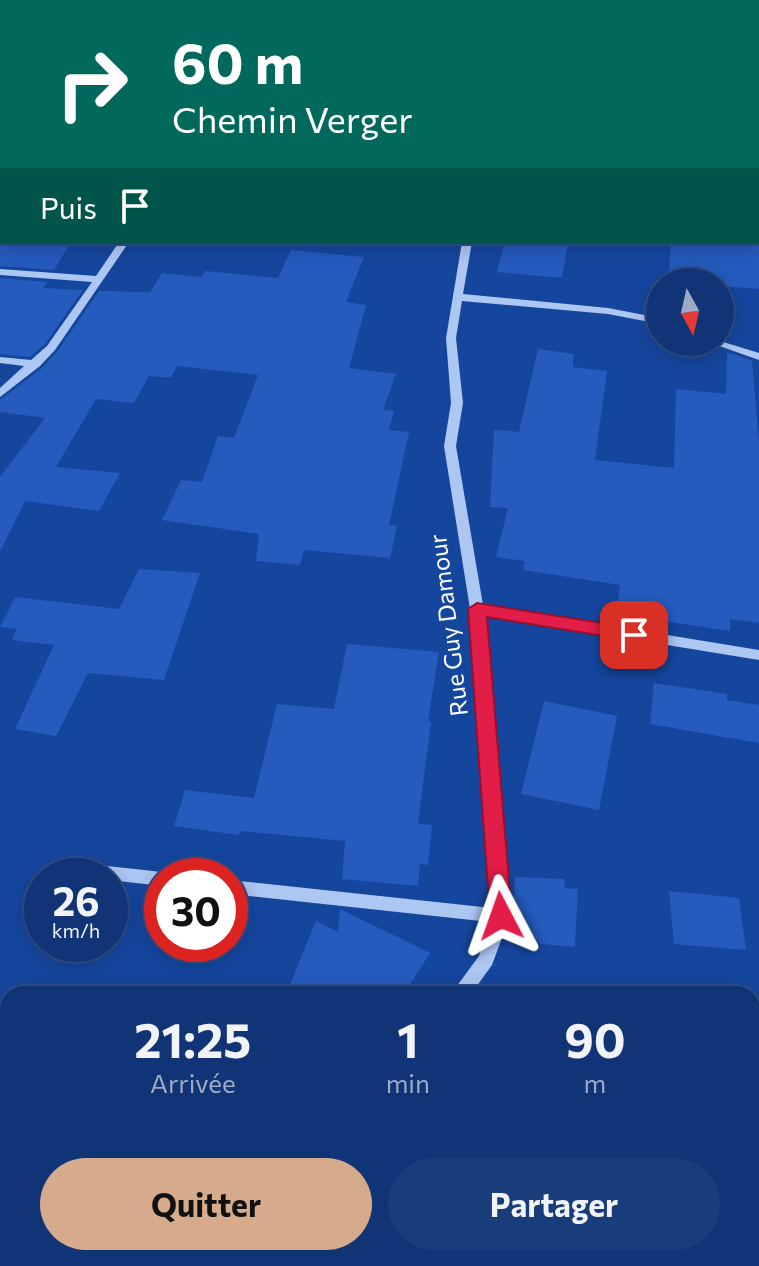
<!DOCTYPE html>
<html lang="fr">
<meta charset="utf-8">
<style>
:root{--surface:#103476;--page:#193c7b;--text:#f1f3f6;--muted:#9caac5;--line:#304f88;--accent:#d6ab8b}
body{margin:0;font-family:Commissioner,sans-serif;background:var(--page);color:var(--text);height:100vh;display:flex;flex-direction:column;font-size:30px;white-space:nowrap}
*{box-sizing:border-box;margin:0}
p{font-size:26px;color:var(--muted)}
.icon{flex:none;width:44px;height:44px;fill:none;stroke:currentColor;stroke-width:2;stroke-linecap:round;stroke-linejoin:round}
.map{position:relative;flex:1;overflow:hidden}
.side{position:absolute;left:0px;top:986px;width:760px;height:280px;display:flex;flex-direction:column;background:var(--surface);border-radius:24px 24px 0 0;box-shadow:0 4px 20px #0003,0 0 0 2px var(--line)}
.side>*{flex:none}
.banner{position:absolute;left:0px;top:0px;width:760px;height:244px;box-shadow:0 4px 20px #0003,0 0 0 2px var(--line);background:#00695c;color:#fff;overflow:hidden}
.needle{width:52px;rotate:172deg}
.fabs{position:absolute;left:646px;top:268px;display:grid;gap:16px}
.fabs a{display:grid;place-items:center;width:88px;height:88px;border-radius:50%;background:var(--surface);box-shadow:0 4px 20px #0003,0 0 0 2px var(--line);font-size:40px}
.speed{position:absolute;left:24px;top:858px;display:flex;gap:16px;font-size:40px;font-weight:700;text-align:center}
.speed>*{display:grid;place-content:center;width:104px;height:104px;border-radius:50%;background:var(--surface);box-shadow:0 4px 20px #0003,0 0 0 2px var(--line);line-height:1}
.speed small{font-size:20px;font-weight:400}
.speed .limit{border:12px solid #d22;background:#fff;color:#111}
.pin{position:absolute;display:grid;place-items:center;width:68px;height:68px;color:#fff;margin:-34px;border-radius:16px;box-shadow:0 4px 12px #0006}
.me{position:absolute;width:88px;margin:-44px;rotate:356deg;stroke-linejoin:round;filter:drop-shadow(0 0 6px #0008)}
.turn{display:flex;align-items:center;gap:28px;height:168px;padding:0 40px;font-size:36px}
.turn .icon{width:104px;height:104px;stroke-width:2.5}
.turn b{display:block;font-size:56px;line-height:68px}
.then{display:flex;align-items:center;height:76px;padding:0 40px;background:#0003;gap:16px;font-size:30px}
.eta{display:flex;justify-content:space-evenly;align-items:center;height:136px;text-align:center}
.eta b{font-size:48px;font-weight:700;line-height:56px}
.primary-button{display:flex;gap:16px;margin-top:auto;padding:16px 40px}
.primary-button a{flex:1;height:92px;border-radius:48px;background:var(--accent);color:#111;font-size:32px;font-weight:700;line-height:92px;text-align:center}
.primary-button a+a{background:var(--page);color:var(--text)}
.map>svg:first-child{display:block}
.building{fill:#245bbd}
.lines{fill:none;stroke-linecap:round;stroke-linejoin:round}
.minor{fill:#adc7f3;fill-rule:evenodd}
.highway{fill:#fff;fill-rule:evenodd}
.route{fill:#e11d48;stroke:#92132f;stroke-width:2}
.labels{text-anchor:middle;stroke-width:8;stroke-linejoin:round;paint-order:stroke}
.street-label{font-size:24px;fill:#fff;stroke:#15469e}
</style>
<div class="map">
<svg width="759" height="1266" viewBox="0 0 759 1266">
<rect width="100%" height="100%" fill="#15469e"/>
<path class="building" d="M 0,242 L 71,242 L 54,270 L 0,266 Z
M 505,242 L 568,242 L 562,278 L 497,272 Z
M 671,242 L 759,245 L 759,289 L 720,286 L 720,282 L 668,282 Z
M 291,250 L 364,257 L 346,302 L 366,305 L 349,368 L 396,374 L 383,410 L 394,411 L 389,430 L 409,432 L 389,525 L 397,526 L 390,558 L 304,550 L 300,565 L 256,561 L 259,534 L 162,520 L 181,480 L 202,482 L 218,436 L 234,438 L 258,375 L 177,366 L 171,378 L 149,376 L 134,403 L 96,399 L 56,467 L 120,473 L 99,511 L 25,501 L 0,552 L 0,477 L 45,418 L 0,412 L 0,400 L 42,368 L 57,352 L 99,291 L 150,292 L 162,273 L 201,277 L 205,271 L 278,278 Z
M 0,278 L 47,282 L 43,288 L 83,290 L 45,344 L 30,357 L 0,354 Z
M 538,349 L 573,354 L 573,367 L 607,371 L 595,460 L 674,468 L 676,389 L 726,394 L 727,352 L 752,361 L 759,443 L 759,623 L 730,619 L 730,631 L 616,614 L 620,585 L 523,570 L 525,561 L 496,557 L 508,508 L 490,507 L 494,430 L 519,432 Z
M 139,569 L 200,573 L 164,680 L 88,673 L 56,736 L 15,729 L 54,645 L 12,640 L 17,629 L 0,627 L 15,597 L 119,609 Z
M 347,644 L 439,652 L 428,721 L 431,722 L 418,824 L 432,825 L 428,865 L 420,864 L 418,886 L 342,879 L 345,841 L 240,831 L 239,835 L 174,826 L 185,790 L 254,798 L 277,704 L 334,709 Z
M 654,683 L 727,694 L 727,700 L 759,705 L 759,743 L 650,724 Z
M 544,701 L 617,716 L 599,810 L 521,794 Z
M 515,877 L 564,879 L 565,888 L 578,889 L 575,947 L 512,941 Z
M 669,891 L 739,898 L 746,950 L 674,944 Z
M 340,909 L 430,953 L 404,994 L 286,994 L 316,921 L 338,932 Z"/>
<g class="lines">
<path class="minor" d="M 758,28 L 759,28 L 759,32 L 758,32 Z
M 0,126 L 2,127 L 2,133 L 0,132 Z
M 758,209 L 759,209 L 759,216 L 758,216 Z
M 119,242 L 129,242 L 55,350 L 40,366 L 0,397 L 0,388 L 24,366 L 0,363 L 0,357 L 31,360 L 47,346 L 92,282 L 0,275 L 0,269 L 96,276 Z
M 462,242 L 472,242 L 463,294 L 608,308 L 660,318 L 660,324 L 608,314 L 462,301 L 456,338 L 463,403 L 456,446 L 483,605 L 759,650 L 759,660 L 484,615 L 510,916 L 492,965 L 471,994 L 451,994 L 479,956 L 490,922 L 230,894 L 230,880 L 492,908 L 470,609 L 444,446 L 451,403 L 446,338 Z
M 720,341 L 759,353 L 759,360 L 708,342 Z
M 80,863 L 162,872 L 169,876 L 162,876 L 162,886 L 110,880 L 110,876 L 77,876 L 72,870 L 74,865 Z
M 72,1258 L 101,1258 L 97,1266 L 68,1266 Z"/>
<path class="highway" d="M 280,0 L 299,0 L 300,2 L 281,2 Z
M 328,0 L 348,0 L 349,2 L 329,2 Z
M 758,100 L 759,100 L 759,109 L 758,109 Z"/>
</g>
<path class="route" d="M 477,603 L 634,628 L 643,635 L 634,641 L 487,617 L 512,916 L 509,923 L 501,925 L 494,923 L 490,916 L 468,609 Z"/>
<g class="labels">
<g class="street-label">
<text transform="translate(449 625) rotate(-97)" y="8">Rue Guy Damour</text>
</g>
</g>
</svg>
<div class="fabs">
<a><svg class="needle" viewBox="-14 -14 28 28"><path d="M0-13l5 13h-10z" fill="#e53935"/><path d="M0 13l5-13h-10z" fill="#9caac5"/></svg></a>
</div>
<div class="speed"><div>26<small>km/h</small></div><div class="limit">30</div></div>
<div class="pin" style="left:634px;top:635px;background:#d93025"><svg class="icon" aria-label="arrive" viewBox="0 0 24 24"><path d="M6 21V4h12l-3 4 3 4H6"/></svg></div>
<svg class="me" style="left:501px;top:916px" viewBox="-20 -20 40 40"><path d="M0-17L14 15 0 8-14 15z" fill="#e11d48" stroke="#fff" stroke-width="4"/></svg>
<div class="banner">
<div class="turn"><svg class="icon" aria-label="right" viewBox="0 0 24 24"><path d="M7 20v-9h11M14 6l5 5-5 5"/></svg><div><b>60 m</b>Chemin Verger</div></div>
<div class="then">Puis<svg class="icon" aria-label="arrive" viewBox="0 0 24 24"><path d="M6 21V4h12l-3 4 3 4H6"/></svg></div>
</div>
<section class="side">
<div class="eta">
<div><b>21:25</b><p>Arrivée</p></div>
<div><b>1</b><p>min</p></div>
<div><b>90</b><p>m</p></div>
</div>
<div class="primary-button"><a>Quitter</a><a>Partager</a></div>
</section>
</div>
